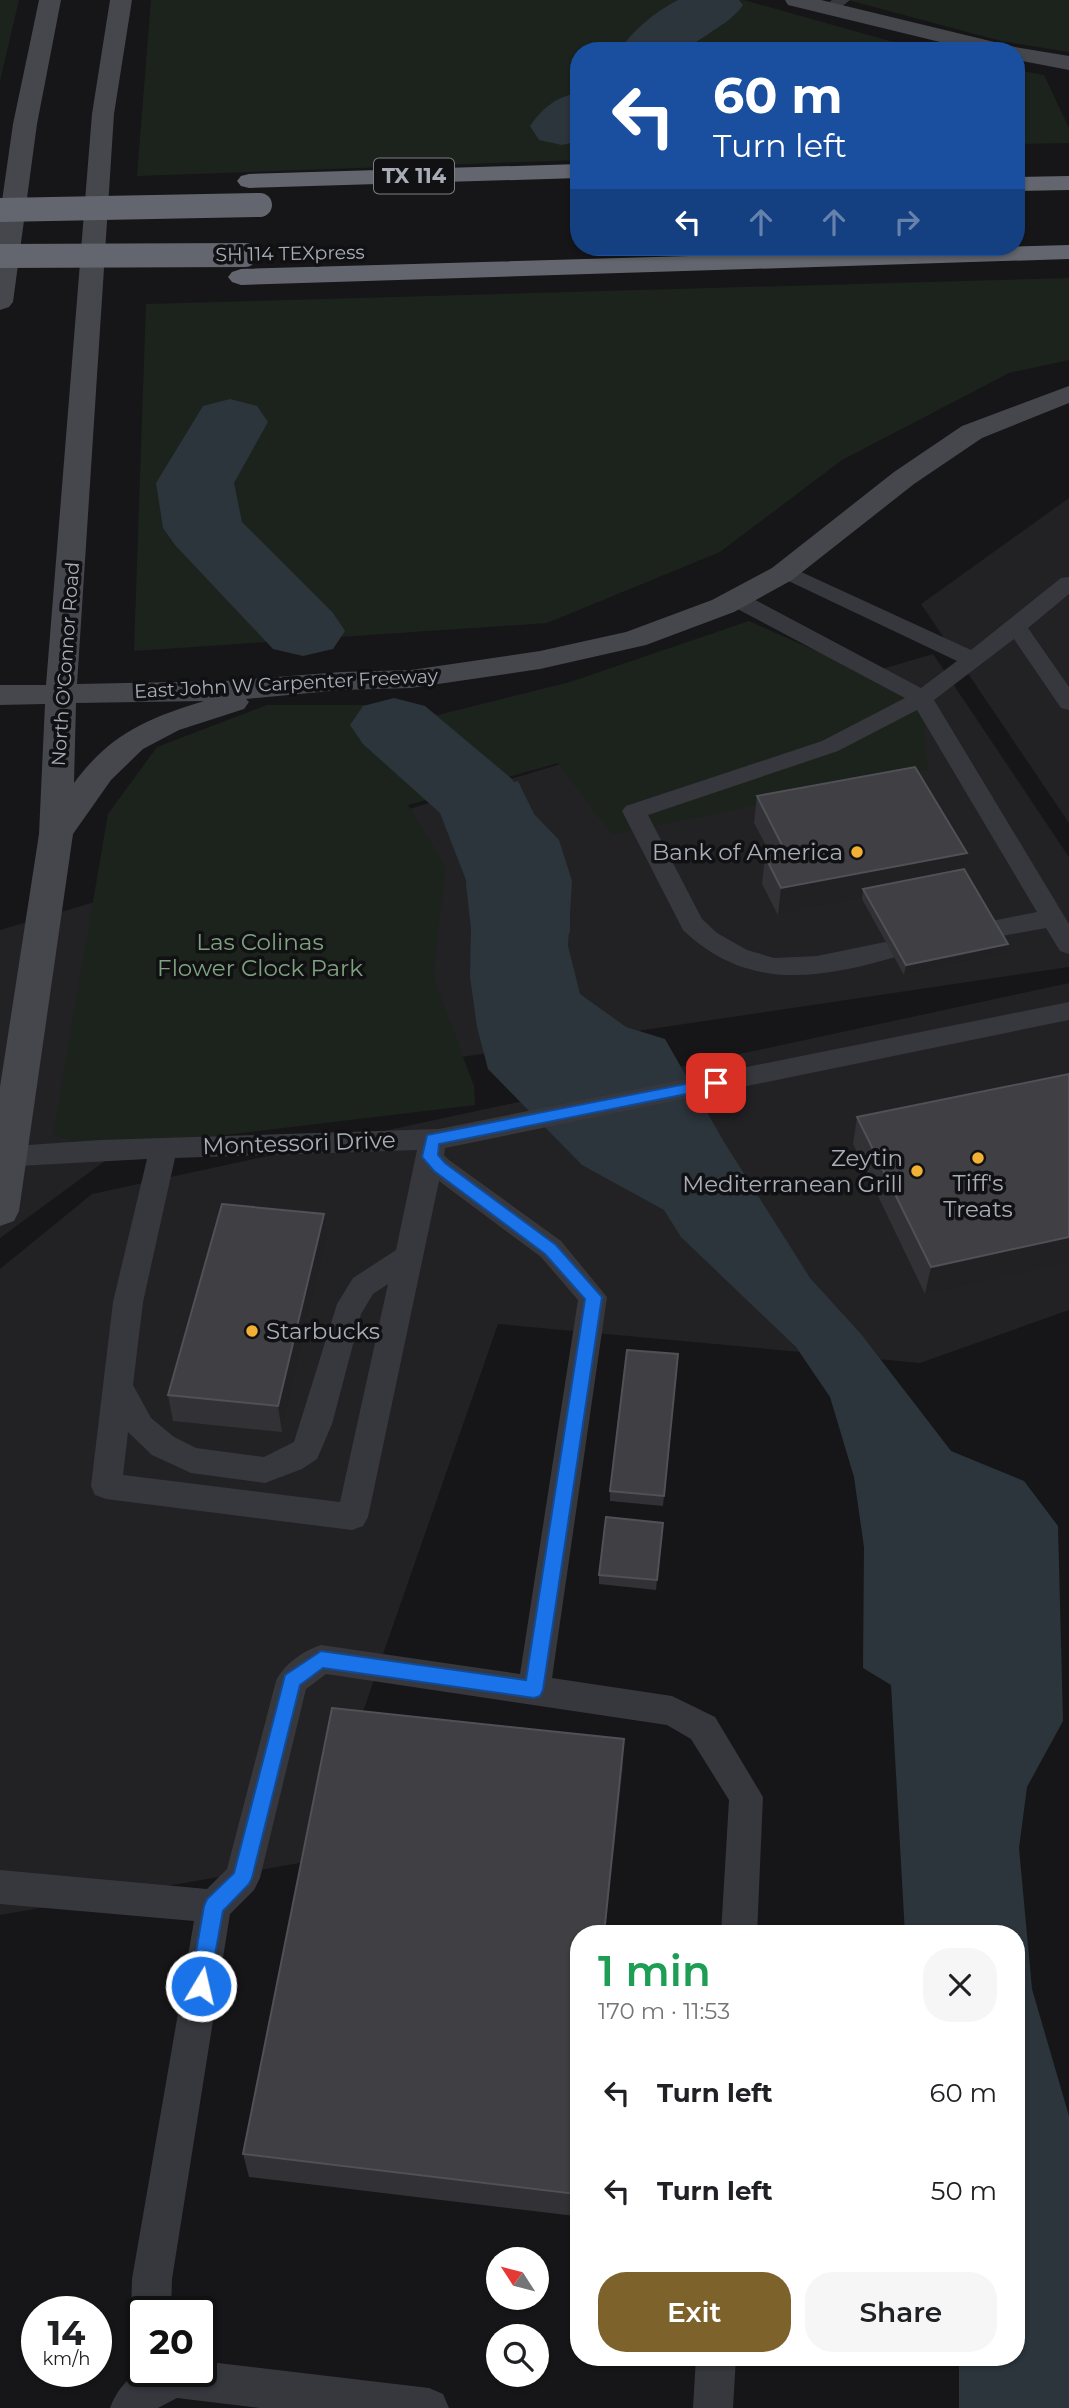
<!DOCTYPE html>
<meta charset="utf-8">
<style>
:root{--surface:#fff;--page:#f6f6f6;--text:#202124;--muted:#757577;--accent:#7e622b}
body{margin:0;font-family:Montserrat,sans-serif;background:var(--page);color:var(--text);height:100vh;display:flex;flex-direction:column;font-size:26px;white-space:nowrap}
*{box-sizing:border-box;margin:0}
p{font-size:23px;color:var(--muted)}
.icon{flex:none;width:38px;height:38px;fill:none;stroke:currentColor;stroke-width:2;stroke-linecap:round;stroke-linejoin:round}
.map{position:relative;flex:1;overflow:hidden}
.details{position:absolute;left:570px;top:1925px;width:455px;height:441px;display:flex;flex-direction:column;background:var(--surface);border-radius:28px;box-shadow:0 2px 5px #0004}
.details>*{flex:none}
.top-card{position:absolute;left:570px;top:42px;width:455px;height:214px;border-radius:28px;box-shadow:0 2px 5px #0004;background:#1a4fa0;color:#fff;overflow:hidden}
.needle{width:46px;rotate:306deg}
.controls{position:absolute;left:486px;top:2247px;display:grid;gap:14px}
.controls a{display:grid;place-items:center;width:63px;height:63px;border-radius:50%;background:var(--surface);box-shadow:0 2px 5px #0004;font-size:35px}
.speed{position:absolute;left:21px;top:2296px;display:flex;gap:14px;font-size:35px;font-weight:700;text-align:center}
.speed>*{display:grid;place-content:center;width:91px;height:91px;border-radius:50%;background:var(--surface);box-shadow:0 2px 5px #0004;line-height:1}
.speed small{font-size:18px;font-weight:400}
.speed .limit{border:4px solid #111;border-radius:10px;background:#fff;color:#111}
.pin{position:absolute;display:grid;place-items:center;width:60px;height:60px;color:#fff;margin:-30px;border-radius:14px;box-shadow:0 4px 10px #0006}
.me{position:absolute;width:77px;margin:-38px;rotate:9deg;stroke-linejoin:round;filter:drop-shadow(0 0 5px #0008)}
.turn{display:flex;align-items:center;gap:24px;height:147px;padding:0 28px;font-size:32px}
.turn .icon{width:91px;height:91px;stroke-width:2.5}
.turn b{display:block;font-size:49px;line-height:60px}
.lanes{display:flex;align-items:center;height:66px;padding:0 28px;background:#0003;justify-content:center;gap:35px;direction:ltr}
.lanes .off{opacity:.35}
.round{display:grid;place-items:center;flex:none;width:74px;height:74px;border-radius:28px;background:var(--page)}
.summary{display:flex;align-items:center;justify-content:space-between;height:119px;padding:0 28px}
h1{font-size:42px;font-weight:600;line-height:52px;color:#1e9e55}
.action{display:flex;gap:14px;margin-top:auto;padding:14px 28px}
.action a{flex:1;height:80px;border-radius:28px;background:var(--accent);color:#fff;font-size:28px;font-weight:600;line-height:80px;text-align:center}
.action a+a{background:var(--page);color:var(--text)}
ul{padding:0;list-style:none}
li{display:flex;align-items:center;gap:21px;height:98px;padding:0 28px}
li div{flex:1}
li b{display:block;font-size:26px}
li em{font-style:normal}
.map>svg:first-child{display:block}
.built{fill:#222225}
.green{fill:#1c231d}
.water{fill:#2c353c}
.lines{fill:none;stroke-linecap:round;stroke-linejoin:round}
.river{fill:#2c353c;fill-rule:evenodd}
.service{fill:#37383d;fill-rule:evenodd}
.secondary{fill:#45474d;fill-rule:evenodd}
.motorway{fill:#63666e;fill-rule:evenodd}
.motorway-bridge{stroke:#63666e;stroke-width:24}
.wall{fill:#323236}
.shaded-wall{fill:#212124}
.building{fill:#3f3f44;stroke:#4f5156;stroke-width:2}
.route{fill:#1a73e8;stroke:#114b97;stroke-width:2}
.poi-dot{fill:#f2b134;stroke:#111113;stroke-width:2.5}
.labels{text-anchor:middle;stroke-width:7;stroke-linejoin:round;paint-order:stroke}
.far-street-label{font-size:19px;fill:#a8adb8;stroke:#111113}
.shield{fill:#111113;stroke:#7b7e86;stroke-width:2}
.shield-label{font-size:21px;font-weight:bold;fill:#a8adb8}
.poi-label{font-size:23px;fill:#a8adb8;stroke:#111113;text-anchor:end}
.park-label{font-size:23px;fill:#7fa381;stroke:#111113}
.street-label{font-size:23px;fill:#a8adb8;stroke:#111113}
</style>
<div class="map">
<svg width="1069" height="2408" viewBox="0 0 1069 2408">
<rect width="100%" height="100%" fill="#161618"/>
<path class="built" d="M 1069,498 L 1069,823 L 921,604 Z
M 933,654 L 1069,857 L 1069,967 L 192,1097 L 0,1238 L 0,930 Z
M 1069,983 L 1069,1310 L 920,1363 L 498,1324 L 311,1861 L 0,1915 L 0,1269 L 92,1194 Z"/>
<path class="green" d="M 0,0 L 19,0 L 0,81 Z
M 151,0 L 744,0 L 925,51 L 579,51 L 579,160 L 137,176 Z
M 848,0 L 1069,0 L 1069,52 L 1001,41 Z
M 1017,70 L 1044,75 L 1069,128 L 1069,143 L 1017,144 Z
M 1069,278 L 1069,360 L 1009,373 L 842,460 L 720,552 L 547,623 L 134,651 L 146,304 Z
M 749,621 L 922,698 L 928,770 L 612,835 L 558,763 L 408,805 L 446,867 L 433,976 L 474,1086 L 475,1105 L 100,1150 L 53,1135 L 108,814 L 157,747 L 267,705 L 408,705 L 438,715 L 570,682 Z"/>
<path class="water" d="M 518,781 L 534,814 L 559,840 L 572,881 L 568,946 L 580,994 L 626,1027 L 665,1039 L 724,1142 L 810,1278 L 861,1334 L 951,1451 L 1024,1481 L 1058,1526 L 1063,1721 L 1027,1787 L 1019,1848 L 1032,1989 L 1069,2116 L 1069,2408 L 959,2408 L 959,2357 L 1017,2357 L 1017,1934 L 905,1934 L 891,1685 L 863,1668 L 864,1547 L 854,1477 L 830,1397 L 796,1347 L 681,1237 L 664,1210 L 582,1165 L 488,1069 L 477,1027 L 470,977 L 471,929 L 466,884 L 473,847 L 444,803 Z"/>
<g class="lines">
<path class="river" d="M 678,0 L 739,0 L 743,5 C 730,24 704,34 685,51 L 619,51 C 633,30 655,12 678,0 Z
M 579,92 L 579,141 L 562,145 L 539,140 L 530,126 C 544,106 556,98 579,92 Z
M 230,399 L 257,406 L 268,422 L 234,483 L 242,522 L 333,613 L 345,631 L 333,649 L 303,656 L 273,649 L 175,545 L 163,528 L 156,483 L 203,406 Z
M 394,698 L 425,706 L 512,779 L 525,800 L 570,906 L 570,932 L 556,955 L 522,965 L 488,955 L 474,932 L 476,906 L 440,813 L 363,744 L 350,725 L 363,706 Z"/>
<path class="service" d="M 832,0 L 850,0 L 835,12 L 823,12 L 821,9 Z
M 786,565 L 971,650 L 1061,578 L 1069,577 L 1069,594 L 1028,628 L 1069,687 L 1069,710 L 1061,708 L 1014,639 L 934,700 L 1069,924 L 1069,954 L 1060,951 L 1046,928 L 991,938 L 982,935 L 978,929 L 982,923 L 1037,912 L 917,710 L 838,751 L 648,815 L 702,919 L 717,933 L 747,950 L 774,958 L 817,956 L 890,941 L 899,944 L 903,950 L 899,956 C 820,979 748,992 683,930 L 622,811 L 626,806 L 822,741 L 905,698 L 728,604 L 725,599 L 728,594 L 744,594 L 921,688 L 957,661 L 778,576 L 775,571 L 778,566 Z
M 1069,1002 L 1069,1020 L 445,1148 L 444,1155 L 449,1160 L 561,1241 L 607,1297 L 552,1678 L 672,1696 L 715,1717 L 763,1797 L 757,1934 L 721,1934 L 729,1800 L 691,1739 L 667,1725 L 326,1674 L 306,1689 L 260,1878 L 254,1890 L 230,1914 L 172,2279 L 171,2312 L 142,2312 L 142,2328 L 137,2326 L 131,2312 L 132,2279 L 194,1921 L 0,1904 L 0,1870 L 207,1889 L 227,1869 L 276,1681 C 284,1664 303,1651 321,1645 L 520,1674 L 578,1300 L 541,1257 L 439,1181 L 368,1517 L 363,1526 L 352,1530 L 106,1499 L 95,1495 L 91,1486 L 113,1302 L 147,1159 L 0,1167 L 0,1147 L 100,1140 L 439,1129 ZM 417,1150 L 396,1250 L 353,1278 L 337,1304 L 294,1442 L 264,1457 L 196,1448 L 174,1437 L 151,1418 L 133,1385 L 143,1302 L 175,1158 ZM 388,1284 L 340,1502 L 123,1475 L 128,1432 L 152,1455 L 191,1473 L 265,1483 L 302,1469 L 317,1459 L 332,1424 L 361,1314 L 373,1294 Z
M 696,2357 L 736,2357 L 733,2408 L 693,2408 Z
M 201,2361 L 429,2388 L 443,2394 L 449,2408 L 260,2408 L 177,2398 L 158,2408 L 110,2408 C 116,2392 126,2378 142,2371 L 201,2371 Z"/>
<path class="secondary" d="M 39,0 L 61,0 L 37,124 L 13,302 L 9,307 L 0,310 L 0,215 L 13,124 Z
M 110,0 L 132,0 L 114,114 L 77,684 L 224,681 L 341,672 L 411,670 L 540,651 L 626,632 L 712,600 L 772,568 L 894,472 L 962,426 L 1069,386 L 1069,403 L 982,438 L 914,484 L 792,580 L 734,612 L 646,645 L 540,669 L 411,688 L 341,690 L 246,699 L 249,702 L 244,709 L 179,730 L 143,749 L 111,780 L 73,834 L 19,1211 L 14,1221 L 0,1226 L 0,1087 L 39,834 L 45,704 L 0,705 L 0,685 L 46,685 L 92,114 ZM 204,701 C 148,718 110,734 74,783 L 76,703 Z
M 785,0 L 821,0 L 1015,47 L 1069,56 L 1069,70 L 1017,60 L 1017,51 L 977,51 L 788,5 Z"/>
<path class="motorway" d="M 579,164 L 579,178 L 249,188 L 241,186 L 237,181 L 241,176 L 249,174 Z
M 1069,176 L 1069,190 L 1017,191 L 1017,177 Z
M 1069,245 L 1069,259 L 241,285 L 232,282 L 228,277 L 232,272 L 241,269 Z"/>
<path class="motorway-bridge" d="M 0,210 L 260,205
M 0,256 L 245,255"/>
</g>
<path class="wall" d="M 757,796 L 964,869 L 1006,955 L 904,975 L 862,899 L 778,915 L 762,884 L 765,856 L 771,855 L 754,823 Z
M 1069,1074 L 925,1294 L 853,1144 L 857,1117 Z
M 327,1241 L 282,1432 L 173,1421 L 168,1395 Z
M 678,1354 L 663,1506 L 610,1501 L 610,1491 Z
M 663,1523 L 656,1590 L 599,1584 L 599,1575 Z
M 623,1767 L 579,1934 L 579,2178 L 575,2216 L 249,2177 L 243,2154 Z"/>
<path class="shaded-wall" d="M 967,853 L 962,880 L 863,889 L 862,899 L 778,915 L 781,888 Z
M 1008,944 L 1006,955 L 904,975 L 906,965 Z
M 324,1214 L 327,1241 L 282,1432 L 278,1406 Z
M 1069,1237 L 1069,1262 L 925,1294 L 931,1267 Z
M 624,1739 L 623,1767 L 605,1934 L 604,1934 Z
M 579,2164 L 579,2178 L 575,2216 L 576,2194 Z"/>
<path class="building" d="M 915,767 L 967,853 L 781,888 L 765,856 L 786,853 L 757,796 Z
M 964,869 L 1008,944 L 906,965 L 863,889 Z
M 1069,1074 L 1069,1237 L 931,1267 L 857,1117 Z
M 222,1204 L 324,1214 L 278,1406 L 168,1395 Z
M 627,1350 L 678,1354 L 664,1496 L 610,1491 Z
M 606,1517 L 663,1523 L 657,1580 L 599,1575 Z
M 332,1708 L 624,1739 L 604,1934 L 579,1934 L 579,2164 L 576,2194 L 243,2154 Z"/>
<path class="route" d="M 716,1078 L 721,1080 L 724,1083 L 721,1087 L 439,1144 L 438,1155 L 445,1163 L 556,1245 L 602,1297 L 543,1690 L 540,1696 L 534,1698 L 323,1668 L 300,1685 L 252,1878 L 249,1884 L 223,1911 L 208,1993 L 201,1996 L 193,1993 L 190,1986 L 204,1906 L 207,1899 L 234,1873 L 285,1675 L 321,1651 L 526,1680 L 585,1299 L 545,1254 L 434,1171 L 422,1157 L 427,1135 Z"/>
<g class="poi-dot">
<circle cx="857" cy="852" r="7"/>
<circle cx="978" cy="1158" r="7"/>
<circle cx="917" cy="1171" r="7"/>
<circle cx="252" cy="1331" r="7"/>
</g>
<g class="labels">
<g class="far-street-label">
<text transform="translate(290 253) rotate(-1)" y="7">SH 114 TEXpress</text>
<text transform="translate(65 664) rotate(-86)" y="7">North O'Connor Road</text>
<text transform="translate(286 683) rotate(-3)" y="7">East John W Carpenter Freeway</text>
</g>
<rect class="shield" x="374" y="158.5" width="80" height="35" rx="5"/>
<g class="shield-label">
<text x="414" y="183">TX 114</text>
</g>
<g class="poi-label">
<text x="843" y="860">Bank of America</text>
<text x="903" y="1166">Zeytin<tspan x="903" dy="26">Mediterranean Grill</tspan></text>
<text x="978" y="1191" text-anchor="middle">Tiff's<tspan x="978" dy="26">Treats</tspan></text>
<text x="266" y="1339" text-anchor="start">Starbucks</text>
</g>
<g class="park-label">
<text x="260" y="950">Las Colinas<tspan x="260" dy="26">Flower Clock Park</tspan></text>
</g>
<g class="street-label">
<text transform="translate(299 1143) rotate(-2)" y="8">Montessori Drive</text>
</g>
</g>
</svg>
<div class="controls">
<a><svg class="needle" viewBox="-14 -14 28 28"><path d="M0-13l5 13h-10z" fill="#e53935"/><path d="M0 13l5-13h-10z" fill="#757577"/></svg></a>
<a><svg class="icon" aria-label="search" viewBox="0 0 24 24"><circle cx="10" cy="10" r="6"/><path d="M15 15l6 6"/></svg></a>
</div>
<div class="speed"><div>14<small>km/h</small></div><div class="limit">20</div></div>
<div class="pin" style="left:716px;top:1083px;background:#d93025"><svg class="icon" aria-label="arrive" viewBox="0 0 24 24"><path d="M6 21V4h12l-3 4 3 4H6"/></svg></div>
<svg class="me" style="left:201px;top:1986px" viewBox="-20 -20 40 40"><circle r="17" fill="#1a73e8" stroke="#fff" stroke-width="3"/><path d="M0-11L8 9 0 5-8 9z" fill="#fff"/></svg>
<div class="top-card">
<div class="turn"><svg class="icon" aria-label="left" viewBox="0 0 24 24"><path d="M17 20v-9H6M10 6l-5 5 5 5"/></svg><div><b>60 m</b>Turn left</div></div>
<div class="lanes"><svg class="icon" aria-label="left" viewBox="0 0 24 24"><path d="M17 20v-9H6M10 6l-5 5 5 5"/></svg><svg class="icon off" aria-label="ahead" viewBox="0 0 24 24"><path d="M12 20V5M6 11l6-6 6 6"/></svg><svg class="icon off" aria-label="ahead" viewBox="0 0 24 24"><path d="M12 20V5M6 11l6-6 6 6"/></svg><svg class="icon off" aria-label="right" viewBox="0 0 24 24"><path d="M7 20v-9h11M14 6l5 5-5 5"/></svg></div>
</div>
<section class="details">
<div class="summary"><div><h1>1 min</h1><p>170 m · 11:53</p></div><a class="round"><svg class="icon" aria-label="close" viewBox="0 0 24 24"><path d="M6 6l12 12M18 6L6 18"/></svg></a></div>
<ul>
<li><svg class="icon" aria-label="left" viewBox="0 0 24 24"><path d="M17 20v-9H6M10 6l-5 5 5 5"/></svg><div><b>Turn left</b></div><em>60 m</em></li>
<li><svg class="icon" aria-label="left" viewBox="0 0 24 24"><path d="M17 20v-9H6M10 6l-5 5 5 5"/></svg><div><b>Turn left</b></div><em>50 m</em></li>
</ul>
<div class="action"><a>Exit</a><a>Share</a></div>
</section>
</div>
